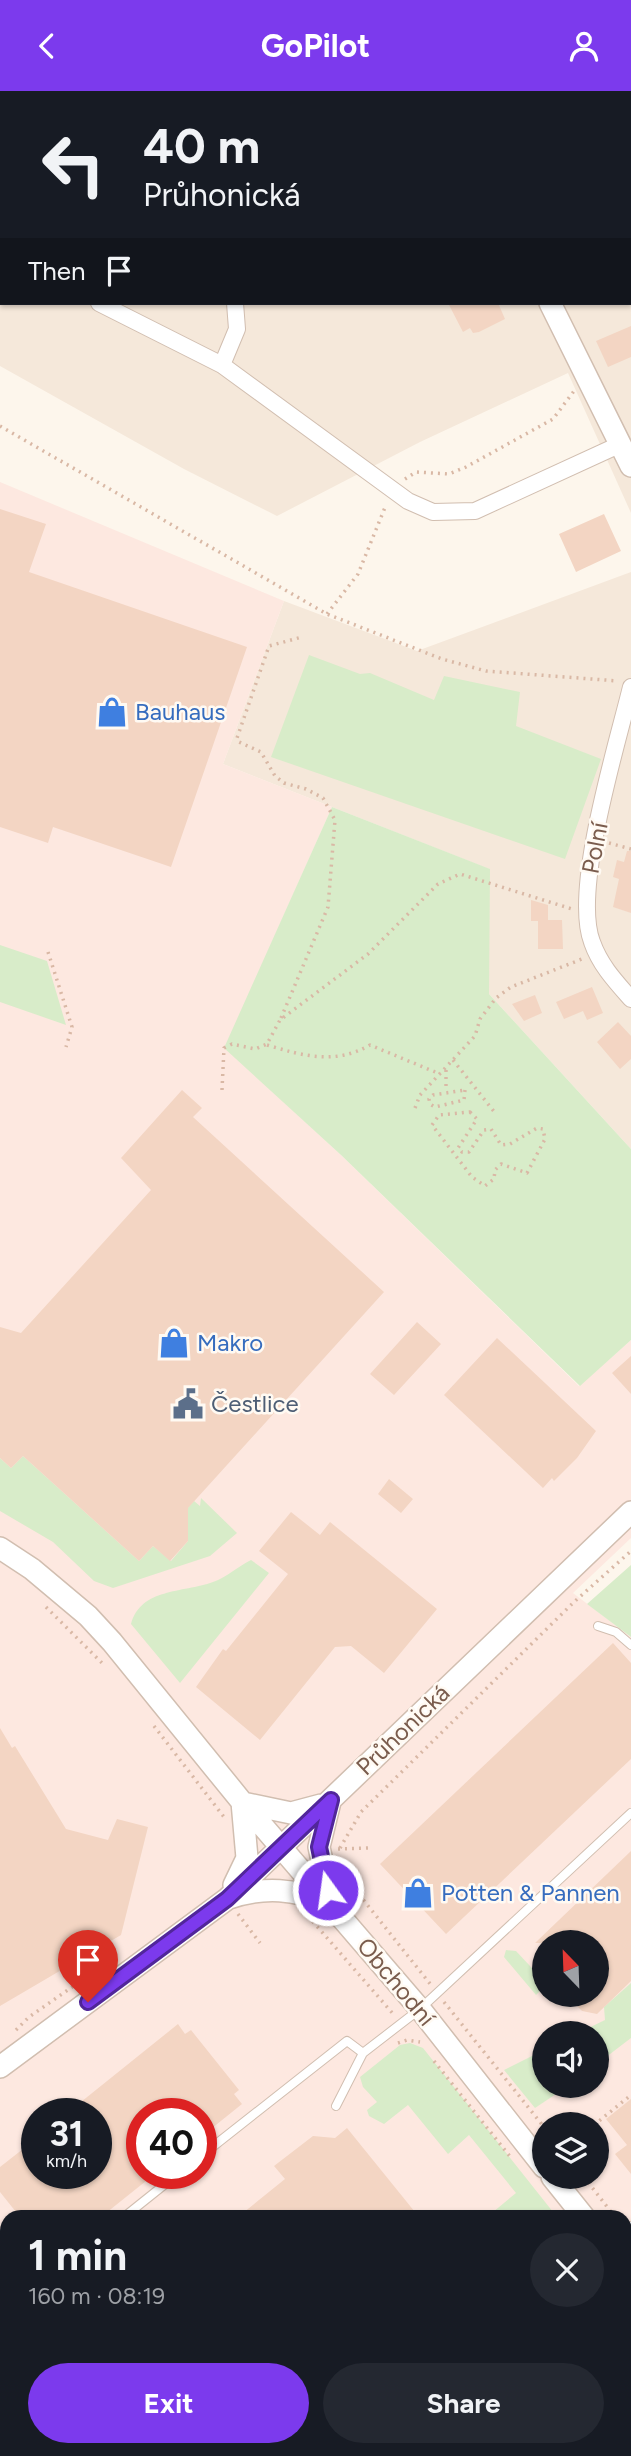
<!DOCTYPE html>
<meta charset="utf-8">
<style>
:root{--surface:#171b24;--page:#242831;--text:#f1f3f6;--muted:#9ea1a6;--accent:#7c3aed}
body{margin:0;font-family:Figtree,sans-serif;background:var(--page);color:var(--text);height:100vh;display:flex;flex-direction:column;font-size:26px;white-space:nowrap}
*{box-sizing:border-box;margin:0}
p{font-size:23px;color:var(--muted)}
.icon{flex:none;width:38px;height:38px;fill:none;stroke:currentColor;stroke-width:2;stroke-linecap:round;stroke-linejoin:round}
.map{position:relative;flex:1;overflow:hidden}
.drawer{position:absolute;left:0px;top:2119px;width:632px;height:247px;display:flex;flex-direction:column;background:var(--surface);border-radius:21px 21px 0 0;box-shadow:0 2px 5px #0004}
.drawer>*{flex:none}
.banner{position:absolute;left:0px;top:0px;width:632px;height:214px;box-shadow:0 2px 5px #0004;background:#171b24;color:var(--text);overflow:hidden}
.needle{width:46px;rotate:337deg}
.tools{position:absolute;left:532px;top:1839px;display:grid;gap:14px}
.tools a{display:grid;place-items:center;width:77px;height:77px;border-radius:50%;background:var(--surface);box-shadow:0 2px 5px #0004;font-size:35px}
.speed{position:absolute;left:21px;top:2007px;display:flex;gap:14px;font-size:35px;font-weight:700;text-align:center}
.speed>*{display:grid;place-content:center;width:91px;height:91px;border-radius:50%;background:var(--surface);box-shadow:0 2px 5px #0004;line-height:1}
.speed small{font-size:18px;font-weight:400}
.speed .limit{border:10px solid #d22;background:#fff;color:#111}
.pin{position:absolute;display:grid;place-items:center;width:60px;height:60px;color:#fff;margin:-72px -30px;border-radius:50% 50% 50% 0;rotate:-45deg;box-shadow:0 0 7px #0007}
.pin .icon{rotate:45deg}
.me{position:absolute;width:77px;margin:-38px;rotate:346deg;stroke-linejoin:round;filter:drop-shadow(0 0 5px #0008)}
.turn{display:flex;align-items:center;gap:24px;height:147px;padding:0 28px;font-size:32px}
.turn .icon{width:91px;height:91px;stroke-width:2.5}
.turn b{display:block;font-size:49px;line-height:60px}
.then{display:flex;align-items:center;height:66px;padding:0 28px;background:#0003;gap:14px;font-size:26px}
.round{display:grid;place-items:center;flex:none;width:74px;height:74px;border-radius:37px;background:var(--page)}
.summary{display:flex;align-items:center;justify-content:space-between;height:119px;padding:0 28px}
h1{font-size:42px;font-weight:700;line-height:52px}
.primary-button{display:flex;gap:14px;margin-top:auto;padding:14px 28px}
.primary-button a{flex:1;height:80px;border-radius:42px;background:var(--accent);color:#fff;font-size:28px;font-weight:700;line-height:80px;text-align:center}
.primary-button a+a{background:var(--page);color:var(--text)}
header{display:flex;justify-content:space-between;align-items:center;height:91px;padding:0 28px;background:var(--accent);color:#fff;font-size:32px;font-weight:700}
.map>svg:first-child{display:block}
.residential{fill:#f5e8da;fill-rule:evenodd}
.commercial{fill:#fde8e0;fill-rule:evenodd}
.green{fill:#d8ecc9}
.building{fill:#f3d5c3}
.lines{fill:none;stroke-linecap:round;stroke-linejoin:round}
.service-casing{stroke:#d1beb0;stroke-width:10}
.minor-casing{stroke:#d1beb0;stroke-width:18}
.tertiary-casing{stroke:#d1beb0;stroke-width:24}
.motorway-casing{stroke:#dad1cd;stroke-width:32}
.path{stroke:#d9b8a5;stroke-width:3.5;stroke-dasharray:2 5;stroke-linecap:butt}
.service{stroke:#fff;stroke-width:8}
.minor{stroke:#fff;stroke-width:16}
.tertiary{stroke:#fff;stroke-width:21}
.motorway{stroke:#f7b7a3;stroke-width:30}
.route-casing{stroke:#51269a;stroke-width:18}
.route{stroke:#7c3aed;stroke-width:12}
.labels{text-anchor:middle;stroke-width:5;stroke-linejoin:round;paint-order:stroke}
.shop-label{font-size:24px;fill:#366cbe;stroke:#fffaf3;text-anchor:start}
.street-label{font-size:24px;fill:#7a5c4d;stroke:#fffaf3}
.service-label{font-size:24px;fill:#4e5e75;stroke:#fffaf3;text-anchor:start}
</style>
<header><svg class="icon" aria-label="back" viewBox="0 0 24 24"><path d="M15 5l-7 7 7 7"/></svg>GoPilot<svg class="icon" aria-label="person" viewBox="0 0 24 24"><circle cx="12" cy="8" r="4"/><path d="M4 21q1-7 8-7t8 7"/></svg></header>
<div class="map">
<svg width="631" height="2365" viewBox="0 0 631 2365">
<rect width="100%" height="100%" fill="#fdf6ec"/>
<path class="residential" d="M 0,0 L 631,0 L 631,422 L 568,282 L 420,351 L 277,425 L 184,378 L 0,275 ZM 2,2 L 630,2 L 630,212 L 2,212 Z
M 631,481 L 631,1058 L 489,903 L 489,778 L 223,673 L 284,510 L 417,560 Z"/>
<path class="commercial" d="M 0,391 L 284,510 L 223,673 L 332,716 L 225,957 L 341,1064 L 579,1295 L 631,1249 L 631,1447 L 573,1502 L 631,1546 L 631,2365 L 282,2365 L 266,2359 L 625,2359 L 625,2126 L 7,2126 L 7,2261 L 0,2258 ZM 544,1852 L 597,1852 L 597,1904 L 544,1904 ZM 544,1942 L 597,1942 L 597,1995 L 544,1995 ZM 37,2023 L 96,2023 L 96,2082 L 37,2082 ZM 142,2023 L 201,2023 L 201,2082 L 142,2082 ZM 544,2034 L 597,2034 L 597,2086 L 544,2086 Z"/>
<path class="green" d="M 309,564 L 360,583 L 370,582 L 434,609 L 444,585 L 520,601 L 516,635 L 601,668 L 565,768 L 271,666 Z
M 332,716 L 490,778 L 489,903 L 631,1058 L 631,1249 L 580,1295 L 341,1064 L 224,957 Z
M 0,854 L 47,870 L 66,934 L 0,911 Z
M 23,1365 L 139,1470 L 153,1455 L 171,1470 L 188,1450 L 188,1427 L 183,1422 L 194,1410 L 200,1415 L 201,1407 L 237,1442 L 210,1465 L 113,1497 L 94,1490 L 53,1451 L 0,1420 L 0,1367 L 11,1377 Z
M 251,1469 L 269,1482 L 180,1592 L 131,1533 C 141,1497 182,1502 213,1491 C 227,1486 237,1476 251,1469 Z
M 631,1474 L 631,1546 L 587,1513 Z
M 506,1859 L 516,1860 L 544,1890 L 544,1896 L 536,1904 L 504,1866 Z
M 631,1892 L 631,1947 L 597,1973 L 597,1942 L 578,1942 L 605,1929 L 604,1916 Z
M 410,1952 L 423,1957 L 557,2126 L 526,2126 L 523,2123 L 519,2126 L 487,2126 L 516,2102 L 469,2044 L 448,2063 L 408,2014 L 384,2033 L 369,2025 L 367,2019 L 377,2011 L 363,1996 L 360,1986 L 400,1954 Z
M 544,1959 L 544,1995 L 568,1995 L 535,2017 L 504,1979 Z"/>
<path class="building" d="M 448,212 L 498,212 L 505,228 L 479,241 L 473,242 L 470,237 L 463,241 Z
M 631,235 L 631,266 L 608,276 L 596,250 Z
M 0,418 L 46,433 L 29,481 L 247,556 L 171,776 L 53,736 L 48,752 L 0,736 Z
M 604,423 L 621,460 L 576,481 L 559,443 Z
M 627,760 L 631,760 L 631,822 L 613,816 L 619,788 L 613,786 L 617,769 L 624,771 Z
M 531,809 L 548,814 L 548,829 L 562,829 L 563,858 L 538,858 L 538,830 L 531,830 Z
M 592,896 L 603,922 L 587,929 L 583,920 L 564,928 L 556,911 Z
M 535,904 L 542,922 L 524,930 L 512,913 Z
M 618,931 L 631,945 L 631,968 L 620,978 L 597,951 Z
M 182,999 L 202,1017 L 193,1026 L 384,1201 L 188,1417 L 188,1450 L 170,1470 L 153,1455 L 139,1470 L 23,1365 L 11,1377 L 0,1367 L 0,1236 L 21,1242 L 151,1099 L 121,1067 Z
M 417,1231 L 441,1253 L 394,1304 L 370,1283 Z
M 497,1247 L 596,1340 L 577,1367 L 554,1390 L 552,1387 L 543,1397 L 444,1304 Z
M 631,1265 L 631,1303 L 612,1282 Z
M 389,1388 L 413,1408 L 401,1422 L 378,1403 Z
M 291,1421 L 320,1444 L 330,1431 L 437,1518 L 384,1582 L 351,1555 L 335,1556 L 260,1649 L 196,1596 L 223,1558 L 226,1560 L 288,1483 L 259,1460 Z
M 613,1552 L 631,1572 L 631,1668 L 446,1843 L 380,1773 Z
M 0,1637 L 12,1657 L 15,1655 L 66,1738 L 108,1749 L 117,1728 L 148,1736 L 121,1844 L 0,1915 Z
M 631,1760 L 631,1890 L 597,1923 L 582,1920 L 566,1904 L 597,1904 L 597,1852 L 535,1852 Z
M 178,1933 L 185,1943 L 191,1939 L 239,1999 L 234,2003 L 242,2013 L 201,2046 L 201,2023 L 142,2023 L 142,2082 L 156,2082 L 101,2126 L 20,2126 L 0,2101 L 0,2076 L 37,2047 L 37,2082 L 96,2082 L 96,2023 L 66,2023 Z
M 631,2008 L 631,2083 L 615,2063 L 627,2054 L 606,2028 Z
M 347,2037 L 419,2126 L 238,2126 L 285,2088 L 274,2075 L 313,2045 L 335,2047 Z"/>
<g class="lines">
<g class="service-casing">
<path id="service" d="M 598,1535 L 616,1541 L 631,1554
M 336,2015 L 363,1962 L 420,1918 L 631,1722
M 201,2065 L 347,1950 L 363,1962
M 124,2126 L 179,2082
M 625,2140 L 631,2135
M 0,2208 L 7,2203"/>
</g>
<g class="minor-casing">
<path id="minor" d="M 135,0 L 136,2
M 0,164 L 2,165
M 99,212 L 222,274 L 408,410 L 433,421 L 475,420 L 621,353
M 222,274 L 237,238 L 235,212
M 631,596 C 617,654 572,799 592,851 C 600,874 615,890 631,908"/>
</g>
<g class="tertiary-casing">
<path id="tertiary" d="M 445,0 L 446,2
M 550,212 L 631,375
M 0,1457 L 32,1478 L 88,1525 L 112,1551 L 242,1711 L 420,1918 L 544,2076
M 330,1711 L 319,1756 L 330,1806
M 243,1712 L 291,1722 L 321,1714
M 234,1794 L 247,1767 L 242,1711
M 229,1807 C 265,1795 294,1798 330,1812
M 0,1976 L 227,1808 L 631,1421
M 552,2086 L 584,2126
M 625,2177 L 631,2185"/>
</g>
<g class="motorway-casing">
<path id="motorway" d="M 0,2306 L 7,2309
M 25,2359 L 42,2365
M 155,2359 L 173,2365"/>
</g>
<path class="path" d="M 0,335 L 327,523 L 442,568 L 486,580 L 618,590
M 405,388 L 416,381 L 449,383 L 466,376 L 553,328 L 574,300
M 327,523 L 358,483 L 386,414
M 609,752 L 631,758
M 48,861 L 72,936 L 66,956
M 281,927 L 328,816 L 335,729 L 323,707 L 306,698 L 284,692 L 275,685 L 261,661 L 239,651 L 237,647 L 269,555 L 302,546
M 267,954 C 304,965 335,974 370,954 L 440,983
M 453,969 L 496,1023
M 446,979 L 446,997
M 222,999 L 224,957 L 232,953 L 255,958 L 267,953 L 280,929 L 368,863 L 438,793 L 460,783 L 572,818
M 465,999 L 464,1009 L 435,1016 L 430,1013 L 429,1008 L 433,1004 Z
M 415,1017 L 420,1004 L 475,945 L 480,928 L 496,907 L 511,896 L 582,868
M 470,1021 L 477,1028 L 458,1057 L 462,1061 L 469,1061 L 484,1039 L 491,1038 L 501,1054 L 510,1053 L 537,1037 L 543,1038 L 545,1048 L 527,1082 L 501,1073 L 495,1079 L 494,1088 L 485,1095 L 472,1086 L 432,1034 L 439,1024 Z
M 46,1516 L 105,1575
M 154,1635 L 224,1726
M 340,1757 L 361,1721 L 574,1511 L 631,1460
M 338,1758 L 368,1757
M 346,1787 L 431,1894
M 238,1823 L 260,1852
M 308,1825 L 395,1925
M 444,1911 L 544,2036
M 16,1939 L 29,1926 L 105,1873
M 398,1952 L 407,1949 L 420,1951
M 434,1970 L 512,2068
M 594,2034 L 631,2004
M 584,2086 L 615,2126
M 625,2206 L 631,2215"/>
<use href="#service" class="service"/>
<use href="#minor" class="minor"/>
<use href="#tertiary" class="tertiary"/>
<use href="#motorway" class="motorway"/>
</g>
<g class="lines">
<g class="route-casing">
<path id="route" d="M 88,1911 L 227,1808 L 331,1709 L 319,1756 L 328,1799"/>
</g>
<use href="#route" class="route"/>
</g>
<defs>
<g id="shop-bare" transform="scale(2.415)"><path d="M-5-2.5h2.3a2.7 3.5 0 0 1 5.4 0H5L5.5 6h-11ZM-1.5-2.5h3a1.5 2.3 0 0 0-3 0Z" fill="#3f7fe0" stroke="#fffaf3" stroke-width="2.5" paint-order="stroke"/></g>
<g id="civic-bare" transform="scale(2.415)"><path d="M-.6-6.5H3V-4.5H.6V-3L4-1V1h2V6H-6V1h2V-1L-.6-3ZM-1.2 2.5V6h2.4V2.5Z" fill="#5c6f8a" stroke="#fffaf3" stroke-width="2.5" paint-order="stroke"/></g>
</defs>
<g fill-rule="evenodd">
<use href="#shop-bare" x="112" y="621"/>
<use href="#shop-bare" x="174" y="1252"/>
<use href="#civic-bare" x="188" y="1313"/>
<use href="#shop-bare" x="418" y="1802"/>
</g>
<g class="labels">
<g class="shop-label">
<text x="135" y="629">Bauhaus</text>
<text x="197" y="1260">Makro</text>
<text x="441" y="1810">Potten &amp; Pannen</text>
</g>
<g class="street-label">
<text transform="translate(595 757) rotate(-79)" y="8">Polní</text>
<text transform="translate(403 1639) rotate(-44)" y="8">Průhonická</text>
<text transform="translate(396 1891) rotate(50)" y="8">Obchodní</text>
</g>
<g class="service-label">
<text x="211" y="1321">Čestlice</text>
</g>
</g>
</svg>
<div class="tools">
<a><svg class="needle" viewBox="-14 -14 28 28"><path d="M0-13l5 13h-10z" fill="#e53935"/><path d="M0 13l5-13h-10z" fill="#9ea1a6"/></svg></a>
<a><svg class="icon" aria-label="sound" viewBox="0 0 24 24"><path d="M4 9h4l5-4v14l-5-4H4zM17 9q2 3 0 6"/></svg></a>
<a><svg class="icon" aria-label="layers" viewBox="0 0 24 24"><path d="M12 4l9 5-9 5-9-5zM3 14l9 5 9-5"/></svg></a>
</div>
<div class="speed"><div>31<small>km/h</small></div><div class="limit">40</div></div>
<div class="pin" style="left:88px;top:1911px;background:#d93025"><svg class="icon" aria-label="arrive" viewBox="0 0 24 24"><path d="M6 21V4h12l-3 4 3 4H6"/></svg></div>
<svg class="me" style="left:328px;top:1799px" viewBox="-20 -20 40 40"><circle r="17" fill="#7c3aed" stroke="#fff" stroke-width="3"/><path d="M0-11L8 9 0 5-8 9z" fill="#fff"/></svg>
<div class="banner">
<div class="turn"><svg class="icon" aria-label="left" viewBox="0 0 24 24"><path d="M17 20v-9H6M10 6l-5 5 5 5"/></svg><div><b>40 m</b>Průhonická</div></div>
<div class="then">Then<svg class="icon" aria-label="arrive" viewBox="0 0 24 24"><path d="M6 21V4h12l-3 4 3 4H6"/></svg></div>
</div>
<section class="drawer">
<div class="summary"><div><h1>1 min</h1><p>160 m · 08:19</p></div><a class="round"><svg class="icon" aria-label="close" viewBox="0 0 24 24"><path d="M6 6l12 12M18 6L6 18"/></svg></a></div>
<div class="primary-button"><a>Exit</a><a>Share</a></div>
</section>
</div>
